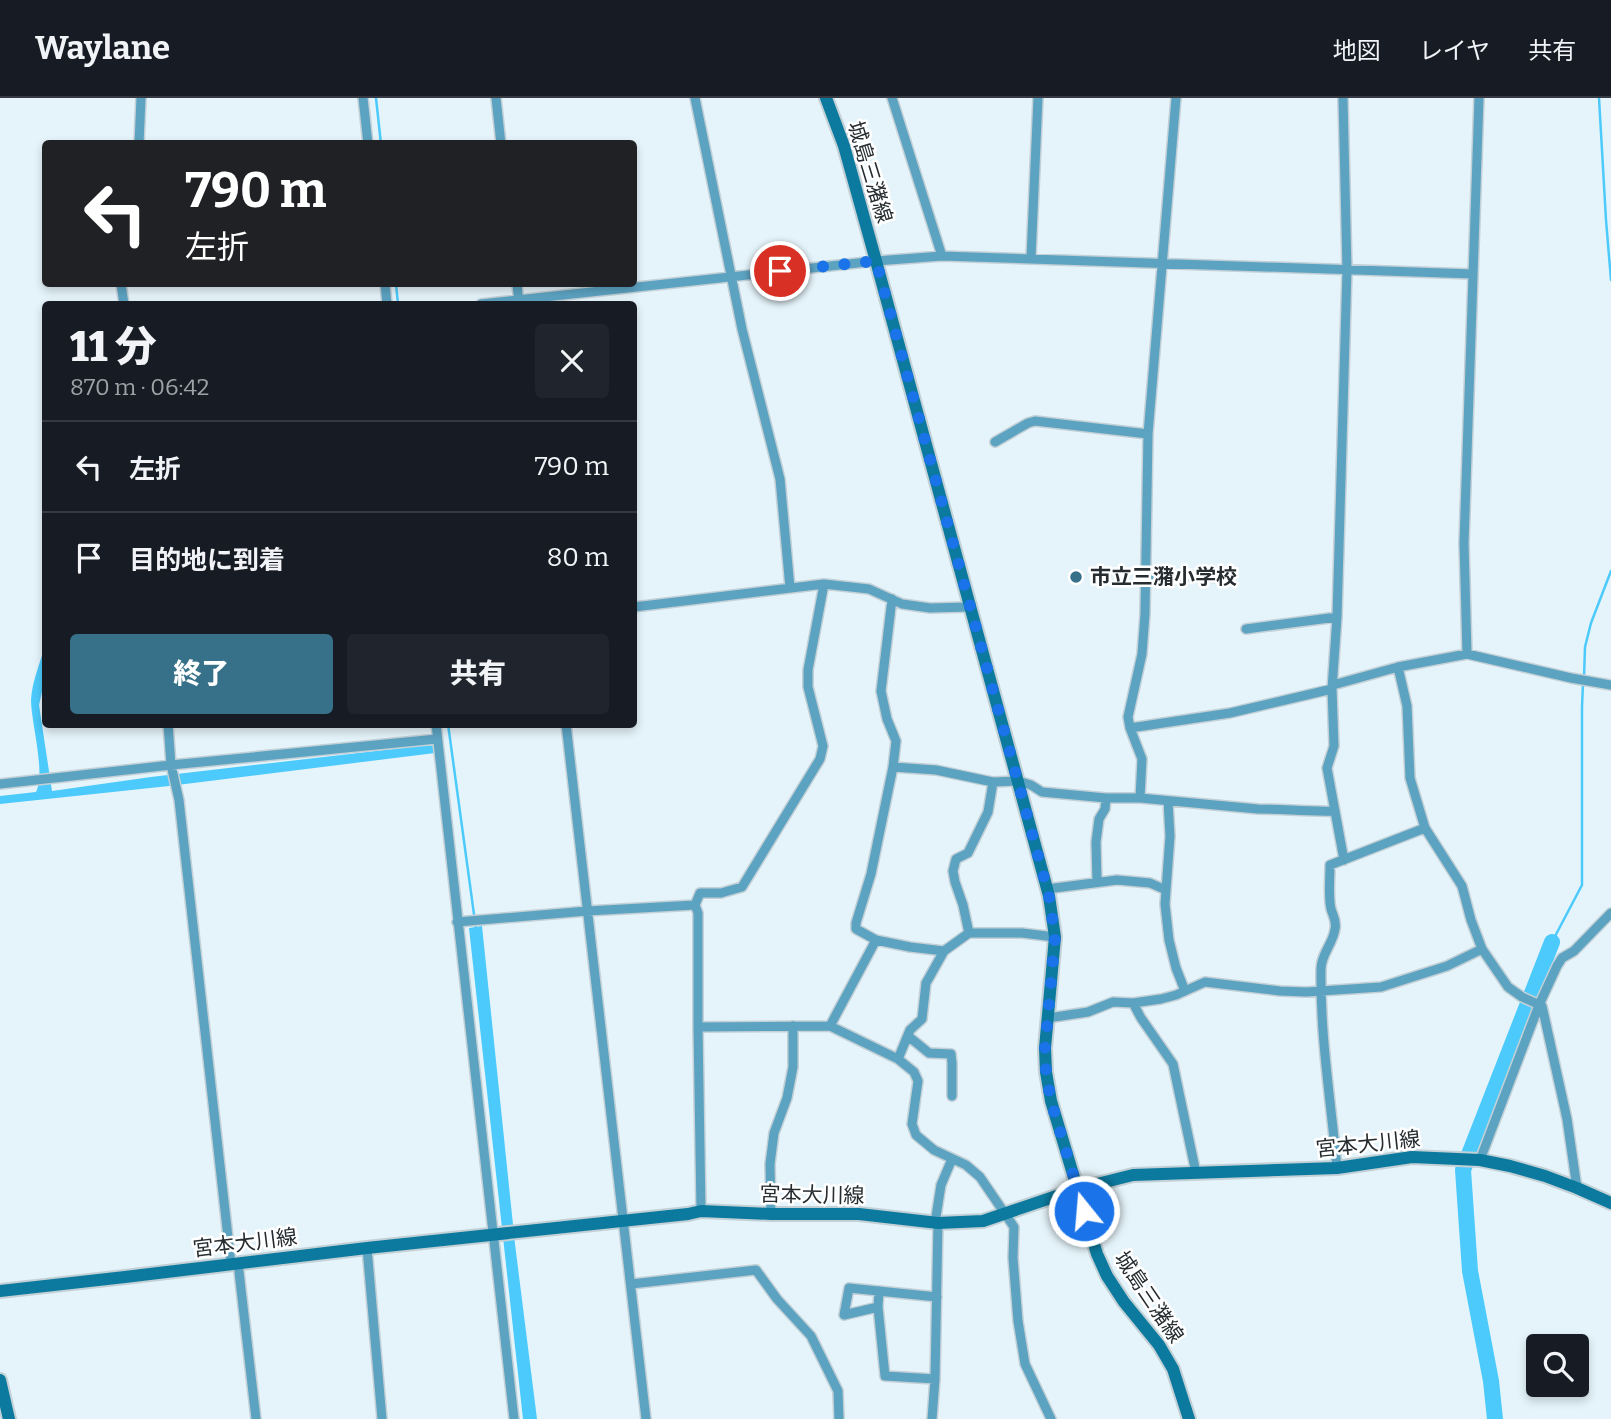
<!DOCTYPE html>
<html lang="ja">
<meta charset="utf-8">
<style>
:root{--surface:#171b24;--page:#20242c;--text:#f1f3f6;--muted:#9ea1a6;--line:#363941;--accent:#367189}
body{margin:0;font-family:Bitter,"Noto Sans JP",serif;background:var(--page);color:var(--text);height:100vh;display:flex;flex-direction:column;font-size:26px;white-space:nowrap}
*{box-sizing:border-box;margin:0}
p{font-size:23px;color:var(--muted)}
.icon{flex:none;width:38px;height:38px;fill:none;stroke:currentColor;stroke-width:2;stroke-linecap:round;stroke-linejoin:round}
.map{position:relative;flex:1;overflow:hidden}
.details{position:absolute;left:42px;top:203px;width:595px;height:427px;display:flex;flex-direction:column;background:var(--surface);border-radius:7px;box-shadow:0 4px 10px #0003}
.details>*{flex:none}
.hud{position:absolute;left:42px;top:42px;width:595px;height:147px;border-radius:7px;box-shadow:0 4px 10px #0003;background:#202124;color:#fff;overflow:hidden}
.fabs{position:absolute;left:1526px;top:1236px;display:grid;gap:14px}
.fabs a{display:grid;place-items:center;width:63px;height:63px;border-radius:7px;background:var(--surface);box-shadow:0 4px 10px #0003;font-size:35px}
.pin{position:absolute;display:grid;place-items:center;width:60px;height:60px;color:#fff;margin:-30px;border:4px solid #fff;border-radius:50%;box-shadow:0 2px 7px #0007}
.me{position:absolute;width:77px;margin:-38px;rotate:343deg;stroke-linejoin:round;filter:drop-shadow(0 0 5px #0008)}
.turn{display:flex;align-items:center;gap:24px;height:147px;padding:0 28px;font-size:32px}
.turn .icon{width:91px;height:91px;stroke-width:2.5}
.turn b{display:block;font-size:49px;line-height:60px}
.round{display:grid;place-items:center;flex:none;width:74px;height:74px;border-radius:7px;background:var(--page)}
.overview{display:flex;align-items:center;justify-content:space-between;height:119px;padding:0 28px}
h1{font-size:42px;font-weight:800;line-height:52px}
.button{display:flex;gap:14px;margin-top:auto;padding:14px 28px}
.button a{flex:1;height:80px;border-radius:7px;background:var(--accent);color:#fff;font-size:28px;font-weight:800;line-height:80px;text-align:center}
.button a+a{background:var(--page);color:var(--text)}
ul{padding:0;list-style:none}
li{display:flex;align-items:center;gap:21px;height:91px;padding:0 28px;border-top:2px solid var(--line)}
li div{flex:1}
li b{display:block;font-size:26px}
li em{font-style:normal}
header{display:flex;align-items:center;gap:42px;box-sizing:border-box;height:98px;padding:0 35px;background:var(--surface);border-bottom:2px solid var(--line)}
header strong{font-size:33px}
nav{display:flex;gap:38px;margin-inline-start:auto;font-size:24px}
.map>svg:first-child{display:block}
.water{fill:#4ccafb}
.lines{fill:none;stroke-linecap:round;stroke-linejoin:round}
.stream{stroke:#4ccafb;stroke-width:2.5}
.river{stroke:#4ccafb;stroke-width:16}
.street-casing{stroke:#c3d0d6;stroke-width:12}
.secondary-casing{stroke:#c3d0d6;stroke-width:16}
.street{stroke:#5ca3c2;stroke-width:9}
.secondary{stroke:#0b7a9e;stroke-width:12}
.route{stroke:#1a73e8;stroke-width:12;stroke-dasharray:0 21.6}
.poi-dot{fill:#367189;stroke:#fff;stroke-width:2.5}
.labels{text-anchor:middle;stroke-width:5;stroke-linejoin:round;paint-order:stroke}
.street-label{font-size:21px;fill:#262c2f;stroke:#fff}
.poi-label{font-size:21px;font-weight:bold;fill:#262c2f;stroke:#fff;text-anchor:start}
</style>
<header>
<strong>Waylane</strong>
<nav><a>地図</a><a>レイヤ</a><a>共有</a></nav>
</header>
<div class="map">
<svg width="1611" height="1321" viewBox="0 0 1611 1321">
<rect width="100%" height="100%" fill="#e5f4fb"/>
<path class="water" d="M 45,548 L 45,581 L 39,607 L 52,693 L 151,679 L 419,648 L 434,648 L 435,655 L 169,688 L 0,706 L 0,698 L 36,694 C 46,675 31,624 31,602 C 32,584 40,565 45,548 Z
M 482,828 L 515,1146 L 537,1321 L 523,1321 L 469,830 Z"/>
<g class="lines">
<path class="stream" d="M 376,0 L 381,46
M 1599,0 L 1606,122 L 1611,182
M 396,186 L 398,206
M 1584,579 L 1585,549 L 1591,525 L 1611,473
M 448,626 L 476,831
M 1552,844 L 1582,787 L 1582,609 L 1583,585"/>
<path class="river" d="M 1495,1321 L 1491,1283 L 1470,1173 L 1463,1072 L 1552,844"/>
<g class="street-casing">
<path id="street" d="M 363,0 L 368,46
M 496,0 L 501,46
M 695,0 L 742,231 L 780,381 L 790,490
M 892,0 L 942,158
M 1343,0 L 1347,172 L 1337,519 L 1332,591 L 1334,648 L 1327,670 L 1344,762
M 139,46 L 141,0
M 1031,160 L 1038,0
M 121,186 L 124,206
M 385,186 L 387,206
M 517,186 L 519,206
M 481,206 L 876,163 L 942,158 L 1473,176
M 995,344 L 1028,325 L 1035,323 L 1148,336
M 1146,476 L 1228,480
M 892,501 L 881,593 L 887,621 L 896,643 L 893,669 L 871,776 L 856,825 L 856,831 L 876,842 L 910,849 L 944,853
M 634,509 L 824,486 L 869,491 L 902,506 L 930,510 L 970,509
M 1246,531 L 1337,519
M 1467,556 L 1464,445 L 1479,0
M 1398,569 L 1407,608 L 1410,680 L 1425,730 L 1462,788 L 1471,822 L 1482,851 L 1508,889 L 1522,899 L 1542,908 L 1567,1021 L 1577,1090
M 1333,587 L 1398,569 L 1467,556 L 1571,580 L 1611,587
M 168,626 L 171,667 L 179,702 L 231,1166
M 436,626 L 514,1321
M 566,626 L 646,1321
M 1130,630 L 1230,615 L 1332,591
M 893,669 L 936,672 L 993,684 L 1018,683 L 1031,687 L 1042,694 L 1106,700 L 1140,700 L 1258,711 C 1284,711 1309,714 1335,713
M 0,686 L 171,667 L 437,641
M 1140,700 L 1142,661 L 1130,630 L 1128,619 L 1142,556 L 1145,516 L 1148,336 L 1176,0
M 1168,703 L 1170,738 L 1165,806 L 1169,842 L 1176,870 L 1185,893
M 1097,784 L 1096,744 L 1099,721 L 1105,711 L 1106,700
M 1047,791 L 1117,782 L 1150,785 L 1166,792
M 457,824 L 587,813 L 695,807
M 969,835 L 1022,835 L 1055,839
M 1133,905 L 1141,920 L 1173,966 L 1196,1075
M 1048,920 L 1088,914 L 1113,904 L 1133,905 L 1161,901 L 1176,897 L 1205,884 L 1280,893 L 1306,894 L 1381,889 L 1447,868 L 1482,851
M 830,928 L 876,842
M 698,929 L 830,928 L 898,961 L 914,974 L 918,983 L 912,1026 L 916,1037 L 934,1052 L 966,1067 L 980,1079 L 1014,1129 L 1013,1160 L 1018,1223 L 1025,1266 L 1051,1321
M 908,938 L 929,955 L 951,956 L 952,965 L 952,998
M 898,961 L 910,932 L 922,921 L 926,885 L 930,878 L 944,853 L 969,835 L 963,807 L 955,784 L 953,773 L 956,761 L 968,755 L 988,714 L 993,684
M 1480,1062 L 1539,907 L 1557,868 L 1562,860 L 1574,853 L 1611,815
M 1337,1070 C 1331,1004 1320,938 1321,871 C 1321,856 1333,846 1335,831 C 1337,823 1333,818 1331,811 C 1328,798 1330,781 1330,767 L 1425,730
M 701,1113 L 698,929 L 698,815 L 695,807 L 700,795 L 721,795 L 742,789 L 820,661 L 823,648 L 808,589 L 808,572 L 824,486
M 771,1116 L 770,1066 L 774,1035 L 787,1000 L 793,969 L 793,928
M 935,1125 L 941,1087 L 952,1061
M 367,1150 L 382,1321
M 238,1165 L 256,1321
M 631,1186 L 756,1172 L 777,1201 L 811,1238 L 838,1293 L 839,1321
M 879,1193 L 878,1209 L 885,1278 L 935,1281
M 878,1209 L 844,1217 L 849,1190 L 937,1199
M 932,1321 L 935,1281 L 938,1125"/>
</g>
<g class="secondary-casing">
<path id="secondary" d="M 826,0 L 844,48 L 876,163 L 1049,798 L 1055,839 L 1045,950 L 1046,974 L 1051,1003 L 1097,1156 L 1107,1178 L 1124,1204 L 1159,1247 L 1173,1271 L 1189,1321
M 0,1193 L 125,1179 L 367,1150 L 688,1116 L 701,1113 L 771,1116 L 859,1116 L 938,1125 L 983,1123 L 1077,1091 L 1133,1077 L 1337,1070 L 1412,1059 L 1480,1062 L 1510,1068 L 1545,1078 L 1577,1090 L 1611,1105
M 0,1282 L 9,1321"/>
</g>
<use href="#street" class="street"/>
<use href="#secondary" class="secondary"/>
</g>
<g class="lines">
<path class="route" d="M 780,173 L 876,163 L 1049,798 L 1055,839 L 1045,950 L 1046,974 L 1051,1003 L 1084,1113"/>
</g>
<circle class="poi-dot" cx="1076" cy="479" r="7"/>
<g class="labels">
<g class="street-label">
<text transform="translate(870 74) rotate(73)" y="7">城島三潴線</text>
<text transform="translate(1368 1046) rotate(-6)" y="7">宮本大川線</text>
<text transform="translate(812 1097) rotate(1)" y="7">宮本大川線</text>
<text transform="translate(245 1145) rotate(-7)" y="7">宮本大川線</text>
<text transform="translate(1149 1199) rotate(56)" y="7">城島三潴線</text>
</g>
<g class="poi-label">
<text x="1090" y="486">市立三潴小学校</text>
</g>
</g>
</svg>
<div class="fabs">
<a><svg class="icon" aria-label="search" viewBox="0 0 24 24"><circle cx="10" cy="10" r="6"/><path d="M15 15l6 6"/></svg></a>
</div>
<div class="pin" style="left:780px;top:173px;background:#d93025"><svg class="icon" aria-label="arrive" viewBox="0 0 24 24"><path d="M6 21V4h12l-3 4 3 4H6"/></svg></div>
<svg class="me" style="left:1084px;top:1113px" viewBox="-20 -20 40 40"><circle r="17" fill="#1a73e8" stroke="#fff" stroke-width="3"/><path d="M0-11L8 9 0 5-8 9z" fill="#fff"/></svg>
<div class="hud">
<div class="turn"><svg class="icon" aria-label="left" viewBox="0 0 24 24"><path d="M17 20v-9H6M10 6l-5 5 5 5"/></svg><div><b>790 m</b>左折</div></div>
</div>
<section class="details">
<div class="overview"><div><h1>11 分</h1><p>870 m · 06:42</p></div><a class="round"><svg class="icon" aria-label="close" viewBox="0 0 24 24"><path d="M6 6l12 12M18 6L6 18"/></svg></a></div>
<ul>
<li><svg class="icon" aria-label="left" viewBox="0 0 24 24"><path d="M17 20v-9H6M10 6l-5 5 5 5"/></svg><div><b>左折</b></div><em>790 m</em></li>
<li><svg class="icon" aria-label="arrive" viewBox="0 0 24 24"><path d="M6 21V4h12l-3 4 3 4H6"/></svg><div><b>目的地に到着</b></div><em>80 m</em></li>
</ul>
<div class="button"><a>終了</a><a>共有</a></div>
</section>
</div>
